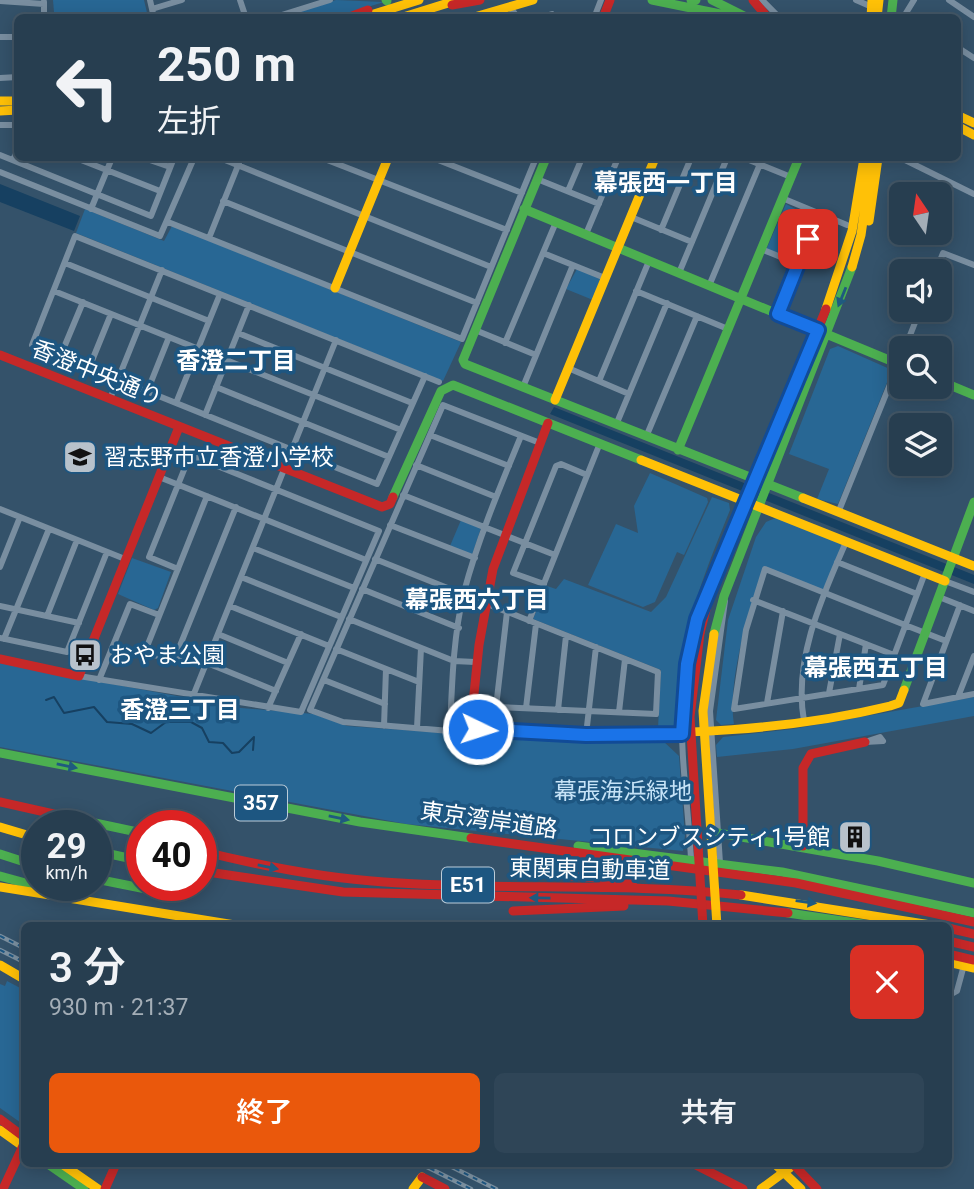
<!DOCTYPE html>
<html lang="ja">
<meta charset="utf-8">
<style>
:root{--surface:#273e50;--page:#2f4557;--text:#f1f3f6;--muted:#a4aeb7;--line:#435767;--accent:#ea580c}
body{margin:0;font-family:Roboto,"Noto Sans JP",sans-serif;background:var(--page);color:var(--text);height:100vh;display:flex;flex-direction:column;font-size:26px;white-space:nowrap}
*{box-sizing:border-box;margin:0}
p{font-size:23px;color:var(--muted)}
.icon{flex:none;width:38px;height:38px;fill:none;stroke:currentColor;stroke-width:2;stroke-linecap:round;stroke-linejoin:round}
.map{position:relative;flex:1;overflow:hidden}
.sheet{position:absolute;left:21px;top:922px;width:931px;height:245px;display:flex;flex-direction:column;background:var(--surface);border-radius:10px;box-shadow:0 4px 18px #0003,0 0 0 2px var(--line)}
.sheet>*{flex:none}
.guide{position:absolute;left:14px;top:14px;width:947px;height:147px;border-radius:10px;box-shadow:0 4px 18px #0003,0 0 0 2px var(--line);background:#273e50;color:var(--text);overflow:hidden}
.needle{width:46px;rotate:347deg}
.fabs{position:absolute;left:889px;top:182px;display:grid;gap:14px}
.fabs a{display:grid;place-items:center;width:63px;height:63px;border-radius:10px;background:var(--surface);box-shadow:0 4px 18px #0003,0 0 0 2px var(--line);font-size:35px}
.speed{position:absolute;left:21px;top:810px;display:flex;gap:14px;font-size:35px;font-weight:700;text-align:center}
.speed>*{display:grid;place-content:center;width:91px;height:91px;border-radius:50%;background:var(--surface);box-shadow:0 4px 18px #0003,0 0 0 2px var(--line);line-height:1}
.speed small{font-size:18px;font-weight:400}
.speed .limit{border:10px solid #d22;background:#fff;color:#111}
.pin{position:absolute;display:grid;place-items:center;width:60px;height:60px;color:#fff;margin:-30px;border-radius:14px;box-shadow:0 4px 10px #0006}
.me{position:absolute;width:77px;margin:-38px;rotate:94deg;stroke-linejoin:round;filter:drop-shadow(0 0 5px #0008)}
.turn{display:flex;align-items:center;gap:24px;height:147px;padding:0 28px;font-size:32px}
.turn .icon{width:91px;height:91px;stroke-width:2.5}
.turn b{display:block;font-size:49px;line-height:60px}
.round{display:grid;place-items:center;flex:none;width:74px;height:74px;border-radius:10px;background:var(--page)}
.headline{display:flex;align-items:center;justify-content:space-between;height:119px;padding:0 28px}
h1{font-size:42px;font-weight:600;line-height:52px}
.primary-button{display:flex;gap:14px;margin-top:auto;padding:14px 28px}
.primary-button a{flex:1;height:80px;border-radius:10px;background:var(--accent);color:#fff;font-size:28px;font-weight:600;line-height:80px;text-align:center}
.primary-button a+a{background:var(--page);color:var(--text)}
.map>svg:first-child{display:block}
.green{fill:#286794}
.water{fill:#164061}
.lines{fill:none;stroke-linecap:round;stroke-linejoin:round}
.stream{stroke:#164061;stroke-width:2}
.street{stroke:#798ea0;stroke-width:6}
.fast{stroke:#4caf50;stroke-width:9}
.slow{stroke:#ffc107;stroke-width:9}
.jam{stroke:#c62828;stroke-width:9}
.rail-casing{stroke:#7b90a0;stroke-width:4.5}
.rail{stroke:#1d5681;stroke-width:2;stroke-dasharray:5;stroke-linecap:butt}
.slow-bridge{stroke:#ffc107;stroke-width:9}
.jam-bridge{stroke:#c62828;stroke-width:9}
.oneway{fill:#1f5a7f}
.route-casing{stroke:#114b97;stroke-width:18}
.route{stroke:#1a73e8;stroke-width:12}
.labels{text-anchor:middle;stroke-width:7;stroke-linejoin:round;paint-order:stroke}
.shield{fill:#1d5681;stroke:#bbccd9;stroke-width:2}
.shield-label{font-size:21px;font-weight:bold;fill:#fff}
.street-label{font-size:23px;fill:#fff;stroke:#1d5681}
.poi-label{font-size:23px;fill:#fff;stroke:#1d5681;text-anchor:start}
.park-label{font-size:23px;fill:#c6e3f7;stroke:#1d5681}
.neighbourhood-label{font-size:24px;font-weight:bold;fill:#fff;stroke:#1d5681}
</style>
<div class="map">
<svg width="974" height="1189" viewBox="0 0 974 1189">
<rect width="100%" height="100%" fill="#34526a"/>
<path class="green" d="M 53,0 L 144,0 L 148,17 L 47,17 L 47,12 L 54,12 Z
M 336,0 L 384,2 L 335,17 L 279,18 Z
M 786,204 L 814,219 L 796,261 L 766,250 Z
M 85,209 L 164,241 L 172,226 L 461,342 L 443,381 L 76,233 Z
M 577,269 L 600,279 L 593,300 L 566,289 Z
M 838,346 L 892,370 L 838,504 L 817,499 L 829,469 L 789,454 L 830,349 Z
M 650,473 L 707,498 L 708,502 L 684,555 L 677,552 L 655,602 L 643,607 L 588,585 L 616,524 L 638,533 L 634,506 Z
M 712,497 L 729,503 L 730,510 C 713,552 696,593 686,638 C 680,664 686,706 674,728 L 658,728 L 661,670 L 533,619 L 547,586 L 556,589 L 564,579 L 651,612 L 666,597 Z
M 780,516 L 843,545 L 824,590 L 764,568 C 749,606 727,684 734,724 L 721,725 L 716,720 L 728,620 L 756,537 L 766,522 Z
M 461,520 L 481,528 L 472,555 L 450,546 Z
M 132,558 L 171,572 L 158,608 L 154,610 L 118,594 Z
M 0,663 L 241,708 L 314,714 L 347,726 L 558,741 L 662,740 L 679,756 L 685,836 L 683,851 L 406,824 L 0,747 Z
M 974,697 L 974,716 L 793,749 L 717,757 L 716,745 L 723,737 L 793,729 Z
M 7,981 L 24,990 L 24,1125 L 0,1108 L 0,984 L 5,986 Z"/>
<path class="water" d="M 0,184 L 80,216 L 74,231 L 0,202 Z
M 554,407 L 974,575 L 974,584 L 550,414 Z"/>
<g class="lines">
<path class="stream" d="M 46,700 L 54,697 L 64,713 L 94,707 L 107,722 L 132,724 L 151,733 L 166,722 L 191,722 L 202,728 L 209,742 L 223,743 L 232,753 L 239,752 L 254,737 L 253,750"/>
<path class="street" d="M 150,0 L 154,18
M 240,0 L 246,18
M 762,0 L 780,18
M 856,0 L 872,7
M 949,0 L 974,17
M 0,1 L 44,4
M 510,7 L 518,18
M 152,9 L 182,0
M 44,18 L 44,2
M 272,18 L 330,0
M 539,18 L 552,14
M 594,18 L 601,0
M 912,18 L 906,13 L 914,0
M 0,37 L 18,37
M 957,47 L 974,58
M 0,78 L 18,77
M 0,125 L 18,125
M 0,155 L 151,216 L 174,158
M 76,158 L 160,191
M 144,158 L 170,167
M 220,158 L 491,267
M 322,158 L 507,230
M 433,158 L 522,193
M 744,158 L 791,177
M 901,158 L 974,194
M 13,160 L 18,149
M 0,172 L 160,236 L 194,158
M 537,179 L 599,204
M 568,191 L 582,158
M 782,198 L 847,225
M 223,201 L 477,303
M 91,209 L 112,158
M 631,217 L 692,242
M 168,222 L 462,339 L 536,158
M 661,230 L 691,158
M 586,234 L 618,158
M 209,238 L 241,158
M 761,249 L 798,264
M 543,253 L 605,278
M 65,263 L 209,321
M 936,271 L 943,253 L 974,265
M 679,273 L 727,158
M 709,286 L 760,164
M 54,291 L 401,430
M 636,291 L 728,329
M 778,314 L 818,213
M 475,330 L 536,355
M 238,333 L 412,403
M 505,343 L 556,222
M 905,348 L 920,310
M 60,357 L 83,302
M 89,368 L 111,314
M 568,368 L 629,394
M 425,376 L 377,484 L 32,345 L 75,236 L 439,382
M 599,381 L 649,261
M 216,387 L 389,457
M 523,387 L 573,265
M 147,392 L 169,337
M 110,399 L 162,270
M 176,403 L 220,294
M 205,415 L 249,305
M 616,425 L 667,303
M 430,435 L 509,466
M 521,436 C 500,487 478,539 464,592 C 453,637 452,685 450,731 L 343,722 L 310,710 L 443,405 L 540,443
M 646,437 L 697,316
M 416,465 L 496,497
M 159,477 L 366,560
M 403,495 L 555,555
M 0,509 L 125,559
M 838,513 L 901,357
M 390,525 L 475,558
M 253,548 L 354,588
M 375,559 L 658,672 L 656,714 L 496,707 L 507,612
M 837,562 L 917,594
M 0,567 L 20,517
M 925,573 L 883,685 L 734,709 L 746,630 L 765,569 L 905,625 L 946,641
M 241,577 L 341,617
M 945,581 L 974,592
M 544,584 L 513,573 L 556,466 L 561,464 L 587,475
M 362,589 L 459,628
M 939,597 L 974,611
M 753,600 L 894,655
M 0,606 L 79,623
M 230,606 L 329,646
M 47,616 L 77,540
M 349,619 L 454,661 L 475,662
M 529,621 L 600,443
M 218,634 L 288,663
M 0,638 L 67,652 L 107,552
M 4,639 L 49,529
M 112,649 L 207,663 L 276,691
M 336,649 L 419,682
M 144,654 L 207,496
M 175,658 L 236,507
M 79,676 L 301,712 L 379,531 L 190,455 L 149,557 L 178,569
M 99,680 L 130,604 L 159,615
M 324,680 L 385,704
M 859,689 L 866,644
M 829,693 L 840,634
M 193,696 L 336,340
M 958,697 L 974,656
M 767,703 L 783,611
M 923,704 L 960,605
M 923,704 L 974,694
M 268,708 L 301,634
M 526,708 L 536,624
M 558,710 L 566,636
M 619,712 L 625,659
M 804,721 C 793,660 822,597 846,542
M 384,726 L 386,669
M 417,728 L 421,648
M 586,735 L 596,647
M 880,737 L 883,741 L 865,742 Z
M 691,859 C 687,780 666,677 704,605
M 720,863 L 710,711 L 725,601
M 948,996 L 957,991 L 964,965"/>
<path class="fast" d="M 386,0 L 387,1
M 652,0 L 740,18
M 691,0 L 696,0
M 712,0 L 748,18
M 891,18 L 893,0
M 546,158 L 463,360 L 465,364 L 803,498
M 524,209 L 901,365
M 940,381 L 974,395
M 678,450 L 799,158
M 393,497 L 441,391 L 453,385 L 641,460
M 714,634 L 724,596 L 852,267
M 904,690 L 974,502
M 0,753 L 360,822 L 471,838
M 76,819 L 142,833
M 718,833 L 878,861 L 974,883
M 578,846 L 782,872 L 974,913
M 96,851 L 142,861
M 0,854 L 37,866
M 0,876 L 62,893
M 96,879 L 146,889
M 788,913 L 876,926
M 48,1164 L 84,1189"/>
<path class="slow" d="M 361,18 L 419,0
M 400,18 L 458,0
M 471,18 L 533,0
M 871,18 L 872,0
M 877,18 L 879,0
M 0,101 L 18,101
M 0,111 L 18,110
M 957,115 L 974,123
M 957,126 L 974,135
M 869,221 L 878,158
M 852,267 L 861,235 L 872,158
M 335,288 L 388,158
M 826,309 L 852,231 L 864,158
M 555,400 L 655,158
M 641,460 L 945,581
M 803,498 L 974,566
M 572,733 C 678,735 787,731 890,706 L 899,703 L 904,690
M 0,827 L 37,838
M 0,887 L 241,926
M 741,895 L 937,926
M 948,962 L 974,968
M 0,965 L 24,979
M 0,1130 L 24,1147
M 62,1164 L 98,1189
M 775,1164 L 801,1189
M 413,1189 L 422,1177
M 761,1189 L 795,1164"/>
<path class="jam" d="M 753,0 L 768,18
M 452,5 L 480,0
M 347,18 L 368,10
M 603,18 L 610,0
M 0,355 L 382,507 L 390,504 L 393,497
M 548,423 L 493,569 L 479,645 L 471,723 L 478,729 L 572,733
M 700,633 L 710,594 L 826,309
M 0,659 L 79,676 L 179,427
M 0,802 L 67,817
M 471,838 L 796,883 L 974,922
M 803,846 L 803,768 L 811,754 L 865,742
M 201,851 C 261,866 322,878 384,882 C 503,891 622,882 741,895
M 201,871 L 343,892 L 668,901 L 788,913
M 548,874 L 633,881
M 513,911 L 624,906
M 657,926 L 760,926
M 948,928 L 974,934
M 948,941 L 974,947
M 948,954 L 974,960
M 0,1119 L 24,1137
M 694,1164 L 743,1189
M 794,1165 L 817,1189
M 422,1177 L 445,1189
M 3,1189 L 23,1146
M 105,1189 L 116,1164"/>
<g class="rail-casing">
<path id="rail" d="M 0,936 L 24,948
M 0,950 L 24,962
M 421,1164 L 471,1189
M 446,1164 L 496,1189"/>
</g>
<use href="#rail" class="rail"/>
<path class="slow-bridge" d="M 714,634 L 703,711 L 717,926"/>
<path class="jam-bridge" d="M 700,633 L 690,717 L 703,926"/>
</g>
<defs><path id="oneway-solid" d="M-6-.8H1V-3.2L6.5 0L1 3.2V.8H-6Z" transform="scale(1.75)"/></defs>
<g class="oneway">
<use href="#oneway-solid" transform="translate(842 297) rotate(112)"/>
<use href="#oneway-solid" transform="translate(67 766) rotate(11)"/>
<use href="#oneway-solid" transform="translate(339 818) rotate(11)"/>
<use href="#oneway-solid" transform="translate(268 867) rotate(11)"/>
<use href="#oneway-solid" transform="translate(540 898) rotate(-179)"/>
<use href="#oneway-solid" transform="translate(806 902) rotate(8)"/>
</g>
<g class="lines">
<g class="route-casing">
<path id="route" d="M 478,729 L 586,735 L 682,734 L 687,664 L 697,619 L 818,330 L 778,314 L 808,239"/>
</g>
<use href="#route" class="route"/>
</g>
<defs>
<g id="school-square" transform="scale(1.75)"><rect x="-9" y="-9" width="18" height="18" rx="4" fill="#b8c2cb" stroke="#1d5681"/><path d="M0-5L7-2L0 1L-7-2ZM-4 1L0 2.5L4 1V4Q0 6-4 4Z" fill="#111"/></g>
<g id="bus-square" transform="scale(1.75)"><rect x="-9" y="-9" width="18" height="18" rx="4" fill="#b8c2cb" stroke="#1d5681"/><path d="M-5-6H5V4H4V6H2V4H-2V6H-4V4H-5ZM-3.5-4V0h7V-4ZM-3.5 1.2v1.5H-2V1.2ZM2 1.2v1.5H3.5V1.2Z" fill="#111"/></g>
<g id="building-square" transform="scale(1.75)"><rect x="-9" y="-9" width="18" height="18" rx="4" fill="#b8c2cb" stroke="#1d5681"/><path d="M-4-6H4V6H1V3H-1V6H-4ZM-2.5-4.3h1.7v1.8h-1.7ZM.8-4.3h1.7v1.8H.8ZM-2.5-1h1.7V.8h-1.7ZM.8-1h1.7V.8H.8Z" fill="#111"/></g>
</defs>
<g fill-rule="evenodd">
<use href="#school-square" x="80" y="457"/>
<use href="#bus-square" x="85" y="655"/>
<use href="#building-square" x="855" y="837"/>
</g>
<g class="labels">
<g class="shield">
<rect x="235" y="785.5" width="52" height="35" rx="5"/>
<rect x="442" y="867.5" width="52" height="35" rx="5"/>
</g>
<g class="shield-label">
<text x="261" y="810">357</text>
<text x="468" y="892">E51</text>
</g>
<g class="street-label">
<text transform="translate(97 373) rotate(22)" y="8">香澄中央通り</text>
<text transform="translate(489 820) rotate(8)" y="8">東京湾岸道路</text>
<text transform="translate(590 869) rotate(1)" y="8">東関東自動車道</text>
</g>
<g class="poi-label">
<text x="104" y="465">習志野市立香澄小学校</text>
<text x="110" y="663">おやま公園</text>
<text x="830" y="845" text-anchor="end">コロンブスシティ1号館</text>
</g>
<g class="park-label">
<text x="623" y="799">幕張海浜緑地</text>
</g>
<g class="neighbourhood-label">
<text x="666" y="191">幕張西一丁目</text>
<text x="236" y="369">香澄二丁目</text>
<text x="477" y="608">幕張西六丁目</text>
<text x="876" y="676">幕張西五丁目</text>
<text x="180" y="718">香澄三丁目</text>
</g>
</g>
</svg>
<div class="fabs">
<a><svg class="needle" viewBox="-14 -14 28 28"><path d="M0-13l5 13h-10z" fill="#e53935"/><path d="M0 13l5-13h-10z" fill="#a4aeb7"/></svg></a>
<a><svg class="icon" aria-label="sound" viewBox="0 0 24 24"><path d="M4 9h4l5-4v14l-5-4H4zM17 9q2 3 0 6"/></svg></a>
<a><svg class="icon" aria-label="search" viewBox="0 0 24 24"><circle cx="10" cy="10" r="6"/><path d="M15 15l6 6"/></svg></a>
<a><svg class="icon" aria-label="layers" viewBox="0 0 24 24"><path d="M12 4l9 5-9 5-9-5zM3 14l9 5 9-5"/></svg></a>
</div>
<div class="speed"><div>29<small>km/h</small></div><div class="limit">40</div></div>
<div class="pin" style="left:808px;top:239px;background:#d93025"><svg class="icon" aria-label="arrive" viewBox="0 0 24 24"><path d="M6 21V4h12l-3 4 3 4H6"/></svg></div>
<svg class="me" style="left:478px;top:729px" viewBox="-20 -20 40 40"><circle r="17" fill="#1a73e8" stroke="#fff" stroke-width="3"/><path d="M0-11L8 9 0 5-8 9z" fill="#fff"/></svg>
<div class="guide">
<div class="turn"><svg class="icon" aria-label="left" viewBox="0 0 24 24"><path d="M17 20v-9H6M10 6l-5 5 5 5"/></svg><div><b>250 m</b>左折</div></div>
</div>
<section class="sheet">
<div class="headline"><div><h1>3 分</h1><p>930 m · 21:37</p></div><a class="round" style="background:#d93025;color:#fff"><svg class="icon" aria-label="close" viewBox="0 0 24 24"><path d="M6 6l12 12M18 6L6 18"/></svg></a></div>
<div class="primary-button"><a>終了</a><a>共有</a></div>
</section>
</div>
